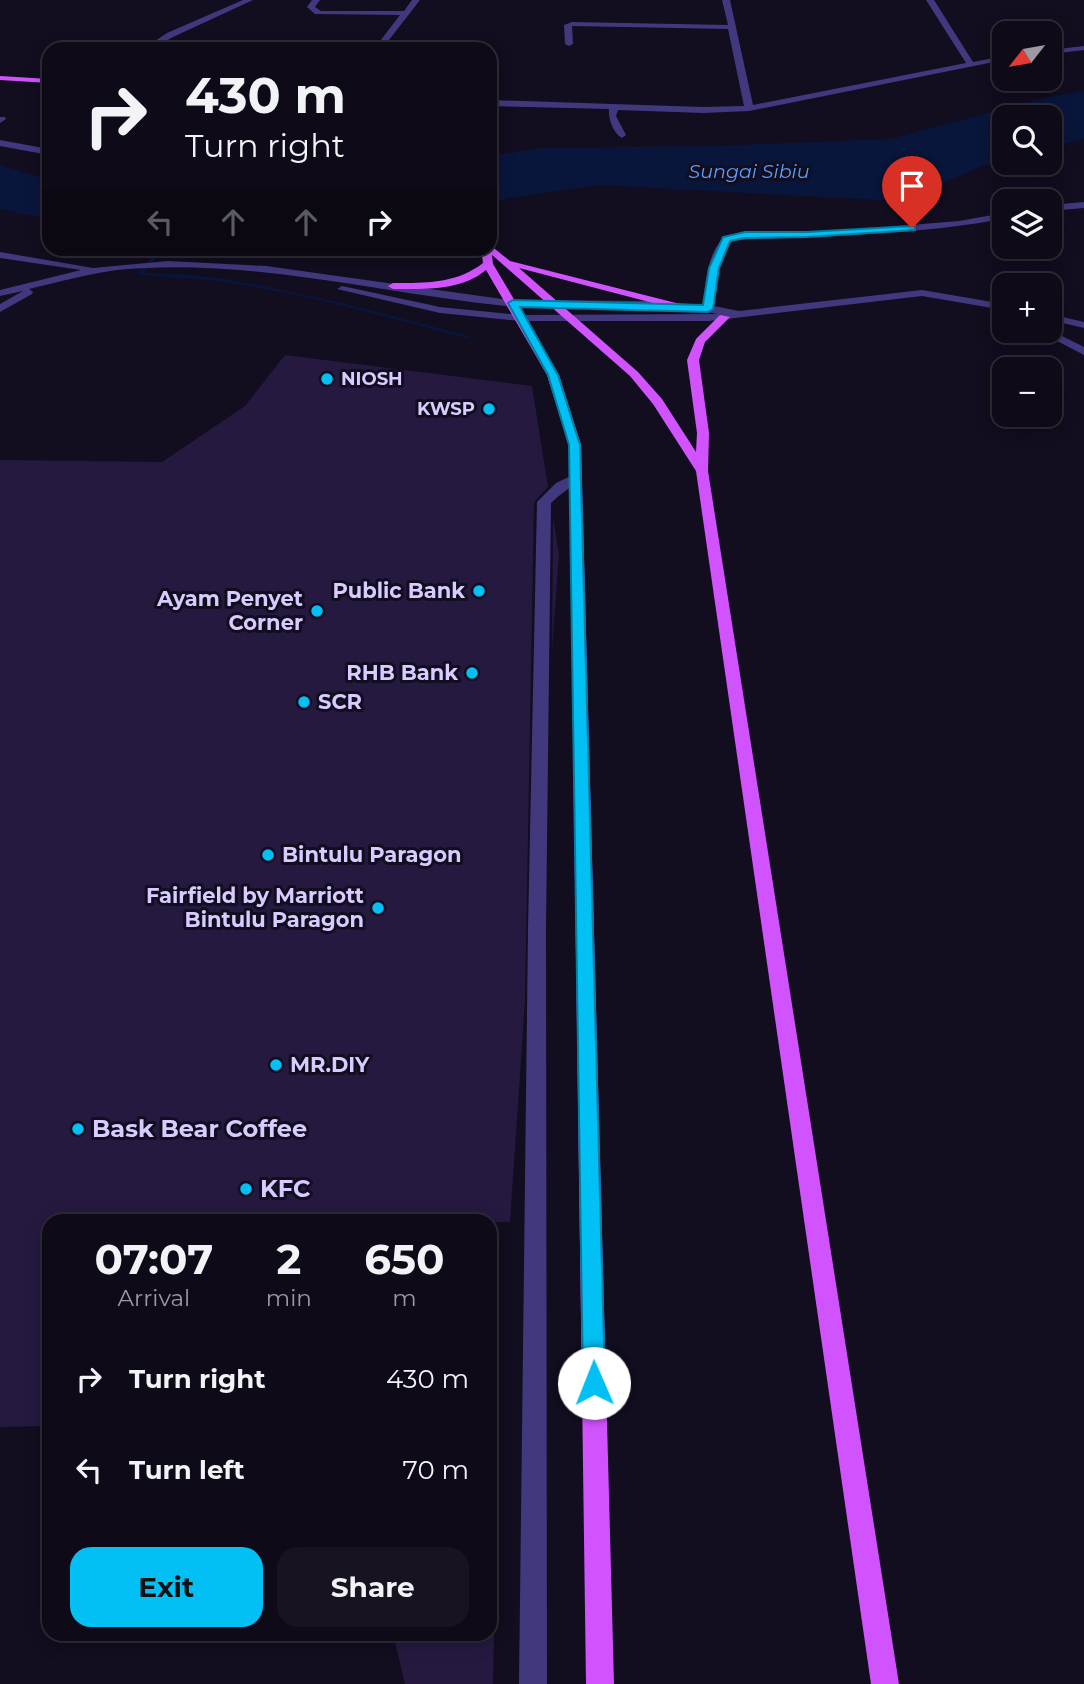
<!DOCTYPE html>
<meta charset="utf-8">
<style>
:root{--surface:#0e0a17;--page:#171320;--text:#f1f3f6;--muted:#9b9aa1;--line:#2e2b36;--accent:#02c0f4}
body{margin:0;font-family:Montserrat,sans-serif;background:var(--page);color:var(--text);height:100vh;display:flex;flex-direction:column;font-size:26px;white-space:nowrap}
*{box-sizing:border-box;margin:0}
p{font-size:23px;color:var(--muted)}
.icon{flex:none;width:38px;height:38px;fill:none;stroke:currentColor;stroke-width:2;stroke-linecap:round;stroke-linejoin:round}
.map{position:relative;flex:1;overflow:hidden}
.sheet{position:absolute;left:42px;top:1214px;width:455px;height:427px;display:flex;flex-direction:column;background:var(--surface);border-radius:21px;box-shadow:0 4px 18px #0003,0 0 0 2px var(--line)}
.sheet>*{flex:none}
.top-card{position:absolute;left:42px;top:42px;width:455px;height:214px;border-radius:21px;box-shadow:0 4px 18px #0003,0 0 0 2px var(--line);background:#0e0a17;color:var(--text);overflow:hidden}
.needle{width:46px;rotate:239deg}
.tools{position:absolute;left:992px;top:21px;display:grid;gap:14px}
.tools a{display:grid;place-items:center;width:70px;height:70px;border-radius:14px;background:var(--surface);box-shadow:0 4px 18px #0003,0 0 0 2px var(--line);font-size:35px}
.pin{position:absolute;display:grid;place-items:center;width:60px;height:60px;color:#fff;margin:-72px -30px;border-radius:50% 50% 50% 0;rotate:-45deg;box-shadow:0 0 7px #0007}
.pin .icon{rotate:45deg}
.me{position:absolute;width:77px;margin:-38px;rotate:359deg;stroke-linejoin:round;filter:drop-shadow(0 0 5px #0008)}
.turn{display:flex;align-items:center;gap:24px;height:147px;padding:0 28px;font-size:32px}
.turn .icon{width:91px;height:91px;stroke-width:2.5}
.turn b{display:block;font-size:49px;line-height:60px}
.lanes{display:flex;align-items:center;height:66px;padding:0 28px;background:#0003;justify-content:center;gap:35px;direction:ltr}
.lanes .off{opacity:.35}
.eta{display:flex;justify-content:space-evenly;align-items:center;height:119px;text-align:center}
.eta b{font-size:42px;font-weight:700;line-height:49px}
.cta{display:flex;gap:14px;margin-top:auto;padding:14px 28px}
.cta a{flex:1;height:80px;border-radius:21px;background:var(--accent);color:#111;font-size:28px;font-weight:700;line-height:80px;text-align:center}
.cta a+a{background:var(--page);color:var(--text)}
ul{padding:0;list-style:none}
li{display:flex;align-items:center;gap:21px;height:91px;padding:0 28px}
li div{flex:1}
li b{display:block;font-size:26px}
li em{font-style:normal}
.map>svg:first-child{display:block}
.water{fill:#09163b}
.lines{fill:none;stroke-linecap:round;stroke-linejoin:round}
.stream{fill:#09163b;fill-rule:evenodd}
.building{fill:#251940}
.minor{fill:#42387e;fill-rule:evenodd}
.major{fill:#d153fd;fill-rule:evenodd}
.route{fill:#02c0f4;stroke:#017d9f;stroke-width:2}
.poi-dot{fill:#02c0f4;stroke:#120d1f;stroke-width:2.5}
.labels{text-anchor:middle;stroke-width:6;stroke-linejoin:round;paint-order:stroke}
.far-poi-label{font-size:18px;font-weight:bold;fill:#d7cbff;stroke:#120d1f;text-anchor:start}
.far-water-label{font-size:19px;font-style:italic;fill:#5a9ffe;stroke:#120d1f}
.poi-label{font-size:21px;font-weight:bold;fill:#d7cbff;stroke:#120d1f;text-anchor:end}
.near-poi-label{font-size:24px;font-weight:bold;fill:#d7cbff;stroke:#120d1f;text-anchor:start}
</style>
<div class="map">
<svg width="1084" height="1684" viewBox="0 0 1084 1684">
<rect width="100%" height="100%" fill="#120d1f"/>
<path class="water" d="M 1084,91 L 1084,139 L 1050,147 L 1050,117 L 1004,117 L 1004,160 L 981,167 L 900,201 L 599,185 L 509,198 L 490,205 L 490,156 L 542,148 L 715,146 L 890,139 L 1048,97 Z
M 0,165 L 49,180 L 49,219 L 0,209 Z"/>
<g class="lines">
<path class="stream" d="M 159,248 L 164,248 L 144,273 L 182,274 L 223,279 L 264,286 L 346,304 L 470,336 L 467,338 C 387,318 307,294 224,282 C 196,278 167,278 138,275 L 138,273 Z"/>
</g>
<path class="building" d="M 285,355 L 532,386 L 548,487 L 534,502 L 525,1001 L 510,1222 L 49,1222 L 49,1426 L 0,1427 L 0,460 L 162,462 L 245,406 Z
M 553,518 L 559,554 L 552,650 Z
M 393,1634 L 494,1634 L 493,1684 L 405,1684 Z"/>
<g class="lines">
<path class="minor" d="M 243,0 L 253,0 L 173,37 L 152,49 L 143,49 L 167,33 Z
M 312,0 L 320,0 L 315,7 L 321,11 L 404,11 L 412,0 L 420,0 L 382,49 L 374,49 L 400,15 L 315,14 L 307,7 Z
M 722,0 L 730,0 L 753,105 L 966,63 L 926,0 L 934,0 L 973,62 L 1004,56 L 1004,60 L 749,111 L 703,113 L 618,110 L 616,116 L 626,135 L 622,138 C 613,133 608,118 609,109 L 490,106 L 490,100 L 703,107 L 744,106 L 728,29 L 572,26 L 573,44 L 569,46 L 565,44 L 564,25 L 572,22 L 728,25 Z
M 1084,46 L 1084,50 L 1050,54 L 1050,50 Z
M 0,117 L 5,117 L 6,119 L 0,123 Z
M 0,140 L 49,149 L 49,155 L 0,146 Z
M 1084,202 L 1084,208 L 1050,211 L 1050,205 Z
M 1004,213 L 1004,219 C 915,235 825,236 734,240 C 715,252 716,286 714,306 L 739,311 L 922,290 L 1004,304 L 1004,310 L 922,296 L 709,321 L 520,321 L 440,313 L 337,289 L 342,286 L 440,307 L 520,315 L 718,314 C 648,300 577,313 506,306 C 377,293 248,257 117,270 C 87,274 58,282 29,289 L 33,292 L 32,294 L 0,312 L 0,304 L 23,291 L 0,296 L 0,290 L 81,270 L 0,258 L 0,252 L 93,268 L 168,261 L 266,266 L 509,300 L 652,301 L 703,305 C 706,281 707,249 728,235 L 861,229 L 959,221 Z
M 1050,314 L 1084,322 L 1084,328 L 1050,320 Z
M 1050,330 L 1084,347 L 1084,355 L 1038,331 Z
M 575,474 L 582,478 C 572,487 560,494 551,503 L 546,928 L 547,1684 L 519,1684 L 528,928 L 537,502 L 556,483 Z"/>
<path class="major" d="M 0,76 L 49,79 L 49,83 L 0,80 Z
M 490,245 L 510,261 L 680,304 L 681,306 L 676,309 L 519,268 L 638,372 L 662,399 L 696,452 L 697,433 L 687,360 L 696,339 L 720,315 L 730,317 L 705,342 L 699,360 L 709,433 L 708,471 L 899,1684 L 871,1684 L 696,471 L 653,404 L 630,376 L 492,255 L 493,264 L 559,375 L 581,445 L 614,1684 L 586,1684 L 569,445 L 547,375 L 486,270 C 461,291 424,289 393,289 L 388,286 L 393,283 C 425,283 456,284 483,263 L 481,248 L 490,248 Z"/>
</g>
<path class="route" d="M 912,226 L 915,226 L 915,230 L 807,237 L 745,238 L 730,241 L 719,268 L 713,309 L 708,312 L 520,307 L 558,375 L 580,445 L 605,1383 L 602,1390 L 594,1393 L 586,1390 L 583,1383 L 569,445 L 548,375 L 508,303 L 513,300 L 703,305 L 709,268 L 723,237 L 745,232 L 807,232 Z"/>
<g class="poi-dot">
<circle cx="327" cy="379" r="7"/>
<circle cx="489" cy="409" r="7"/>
<circle cx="479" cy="591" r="7"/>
<circle cx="317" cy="611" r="7"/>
<circle cx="472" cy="673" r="7"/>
<circle cx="304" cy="702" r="7"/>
<circle cx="268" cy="855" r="7"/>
<circle cx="378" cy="908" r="7"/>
<circle cx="276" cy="1065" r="7"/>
<circle cx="78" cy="1129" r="7"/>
<circle cx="246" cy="1189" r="7"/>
</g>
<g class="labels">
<g class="far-poi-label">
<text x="341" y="385">NIOSH</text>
<text x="475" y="415" text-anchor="end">KWSP</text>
</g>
<g class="far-water-label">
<text x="749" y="178">Sungai Sibiu</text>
</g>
<g class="poi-label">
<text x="465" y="598">Public Bank</text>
<text x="303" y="606">Ayam Penyet<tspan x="303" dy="24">Corner</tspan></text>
<text x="458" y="680">RHB Bank</text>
<text x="318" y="709" text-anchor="start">SCR</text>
<text x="282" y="862" text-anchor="start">Bintulu Paragon</text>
<text x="364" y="903">Fairfield by Marriott<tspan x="364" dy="24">Bintulu Paragon</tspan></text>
<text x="290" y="1072" text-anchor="start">MR.DIY</text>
</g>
<g class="near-poi-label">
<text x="92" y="1137">Bask Bear Coffee</text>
<text x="260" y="1197">KFC</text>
</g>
</g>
</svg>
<div class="tools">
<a><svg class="needle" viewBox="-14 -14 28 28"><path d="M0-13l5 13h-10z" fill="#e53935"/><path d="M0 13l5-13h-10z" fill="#9b9aa1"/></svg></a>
<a><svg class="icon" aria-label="search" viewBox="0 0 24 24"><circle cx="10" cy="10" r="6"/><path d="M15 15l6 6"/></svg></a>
<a><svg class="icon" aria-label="layers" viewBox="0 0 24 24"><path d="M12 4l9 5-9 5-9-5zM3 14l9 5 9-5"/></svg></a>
<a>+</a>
<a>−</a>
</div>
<div class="pin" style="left:912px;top:228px;background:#d93025"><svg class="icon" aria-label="arrive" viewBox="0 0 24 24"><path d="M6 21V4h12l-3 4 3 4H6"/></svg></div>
<svg class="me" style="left:594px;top:1383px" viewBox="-20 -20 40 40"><circle r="19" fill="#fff"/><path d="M0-13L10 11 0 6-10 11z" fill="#02c0f4"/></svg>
<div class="top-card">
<div class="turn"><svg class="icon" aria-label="right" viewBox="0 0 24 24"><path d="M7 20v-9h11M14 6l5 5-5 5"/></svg><div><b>430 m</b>Turn right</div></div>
<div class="lanes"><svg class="icon off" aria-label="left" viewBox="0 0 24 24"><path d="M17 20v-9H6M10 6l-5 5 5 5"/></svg><svg class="icon off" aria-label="ahead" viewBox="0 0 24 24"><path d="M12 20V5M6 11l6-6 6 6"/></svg><svg class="icon off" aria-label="ahead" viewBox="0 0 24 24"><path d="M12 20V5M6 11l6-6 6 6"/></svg><svg class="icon" aria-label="right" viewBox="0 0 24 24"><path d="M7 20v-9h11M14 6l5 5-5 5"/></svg></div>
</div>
<section class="sheet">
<div class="eta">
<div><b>07:07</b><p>Arrival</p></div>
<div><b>2</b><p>min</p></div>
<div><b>650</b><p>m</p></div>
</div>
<ul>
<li><svg class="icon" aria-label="right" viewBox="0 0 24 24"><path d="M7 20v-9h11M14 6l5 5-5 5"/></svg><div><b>Turn right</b></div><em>430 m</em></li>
<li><svg class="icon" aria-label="left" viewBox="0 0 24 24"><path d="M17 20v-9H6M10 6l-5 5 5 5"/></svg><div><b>Turn left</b></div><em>70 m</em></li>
</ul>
<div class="cta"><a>Exit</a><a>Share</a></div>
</section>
</div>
